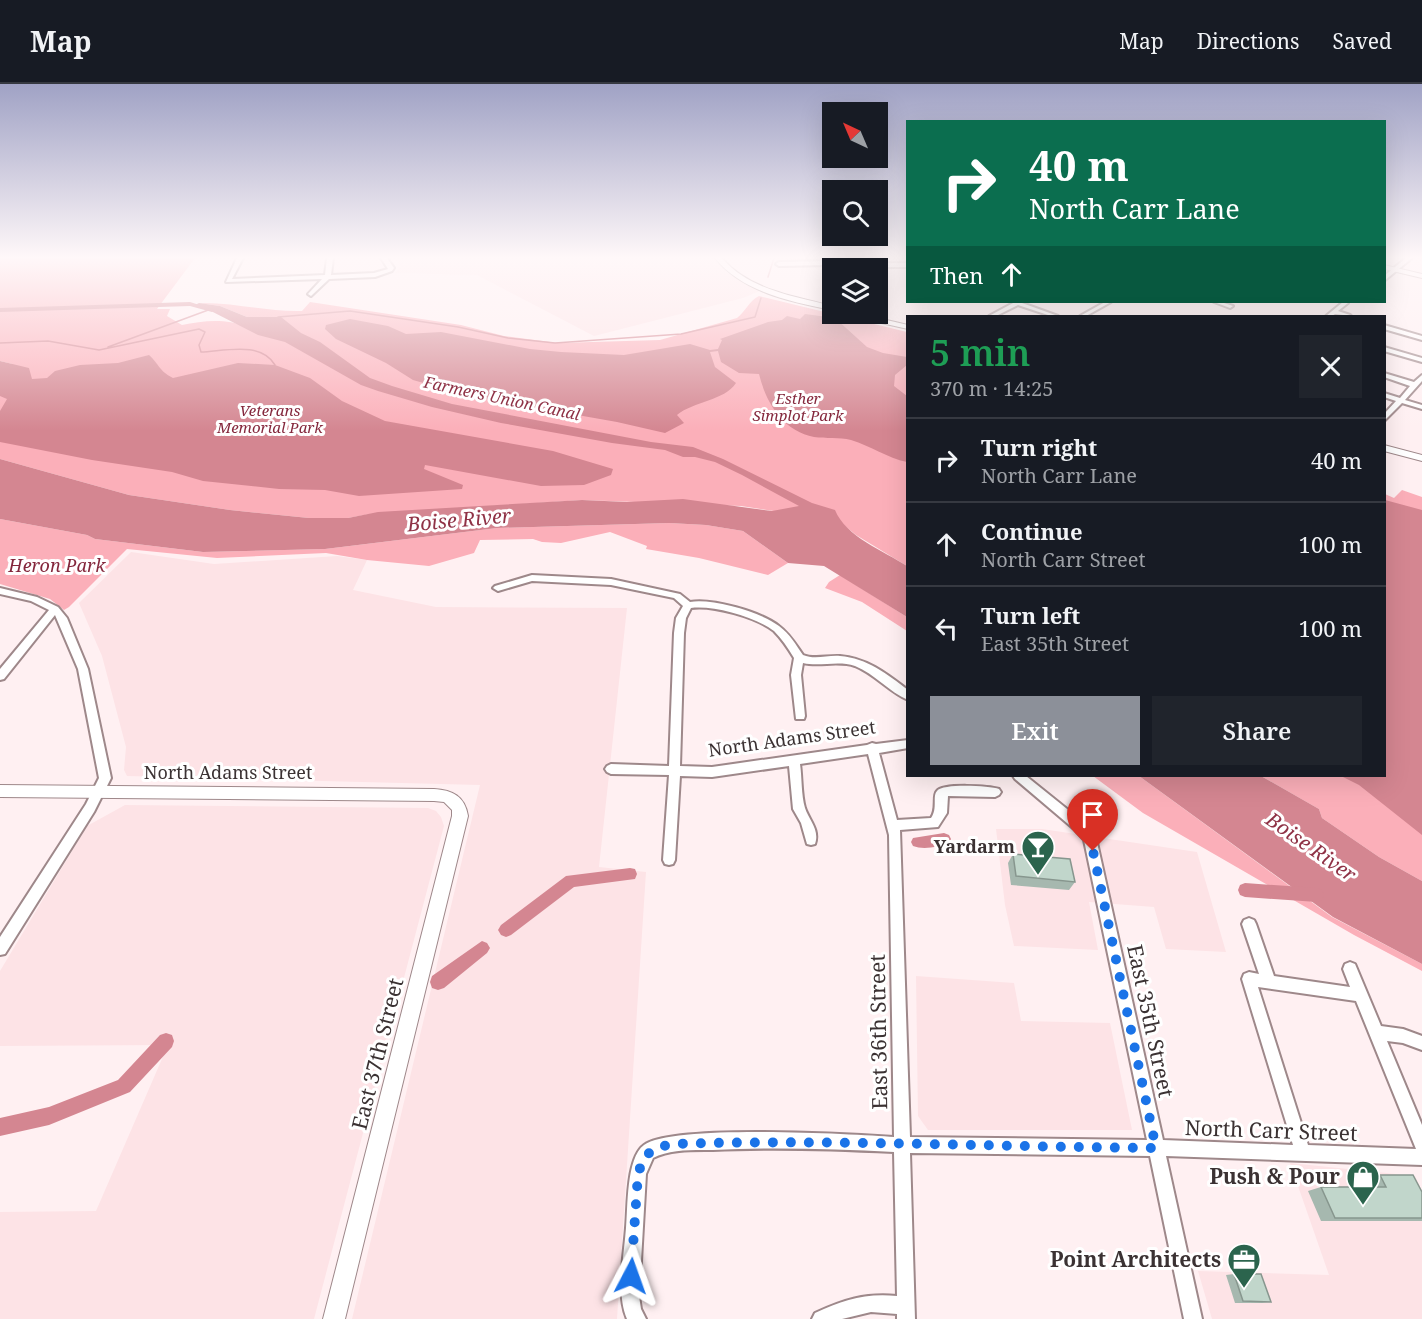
<!DOCTYPE html>
<meta charset="utf-8">
<style>
:root{--surface:#171b24;--page:#20242c;--text:#f1f3f6;--muted:#9ea1a6;--line:#363941;--accent:#8c9099}
body{margin:0;font-family:"Noto Serif",serif;background:var(--page);color:var(--text);height:100vh;display:flex;flex-direction:column;font-size:22px;white-space:nowrap}
*{box-sizing:border-box;margin:0}
p{font-size:20px;color:var(--muted)}
.icon{flex:none;width:33px;height:33px;fill:none;stroke:currentColor;stroke-width:2;stroke-linecap:round;stroke-linejoin:round}
.map{position:relative;flex:1;overflow:hidden}
.side{position:absolute;left:906px;top:231px;width:480px;height:462px;display:flex;flex-direction:column;background:var(--surface);border-radius:0px;box-shadow:0 6px 24px #0002}
.side>*{flex:none}
.top-card{position:absolute;left:906px;top:36px;width:480px;height:183px;border-radius:0px;box-shadow:0 6px 24px #0002;background:#0b6e4f;color:#fff;overflow:hidden}
.needle{width:39px;rotate:316deg}
.tools{position:absolute;left:822px;top:18px;display:grid;gap:12px}
.tools a{display:grid;place-items:center;width:66px;height:66px;border-radius:0px;background:var(--surface);box-shadow:0 6px 24px #0002;font-size:30px}
.pin{position:absolute;display:grid;place-items:center;width:51px;height:51px;color:#fff;margin:-62px -26px;border-radius:50% 50% 50% 0;rotate:-45deg;box-shadow:0 0 6px #0007}
.pin .icon{rotate:45deg}
.me{position:absolute;width:66px;margin:-33px;rotate:4deg;stroke-linejoin:round;filter:drop-shadow(0 0 4px #0008)}
.turn{display:flex;align-items:center;gap:21px;height:126px;padding:0 24px;font-size:27px}
.turn .icon{width:78px;height:78px;stroke-width:2.5}
.turn b{display:block;font-size:42px;line-height:51px}
.then{display:flex;align-items:center;height:57px;padding:0 24px;background:#0003;gap:12px;font-size:22px}
.round{display:grid;place-items:center;flex:none;width:63px;height:63px;border-radius:0px;background:var(--page)}
.overview{display:flex;align-items:center;justify-content:space-between;height:102px;padding:0 24px}
h1{font-size:36px;font-weight:600;line-height:45px;color:#1e9e55}
.primary-button{display:flex;gap:12px;margin-top:auto;padding:12px 24px}
.primary-button a{flex:1;height:69px;border-radius:0px;background:var(--accent);color:#fff;font-size:24px;font-weight:600;line-height:69px;text-align:center}
.primary-button a+a{background:var(--page);color:var(--text)}
ul{padding:0;list-style:none}
li{display:flex;align-items:center;gap:18px;height:84px;padding:0 24px;border-top:2px solid var(--line)}
li div{flex:1}
li b{display:block;font-size:22px}
li em{font-style:normal}
header{display:flex;align-items:center;gap:36px;box-sizing:border-box;height:84px;padding:0 30px;background:var(--surface);border-bottom:2px solid var(--line)}
header strong{font-size:28px}
nav{display:flex;gap:33px;margin-inline-start:auto;font-size:21px}
.map>svg:first-child{display:block}
.built{fill:#fde3e6}
.green{fill:#fbafb9}
.water{fill:#d48691}
.lines{fill:none;stroke-linecap:round;stroke-linejoin:round}
.stream{stroke:#d48691;stroke-width:1.5}
.canal{fill:#d48691;fill-rule:evenodd}
.minor-casing{stroke:#9e888a;stroke-width:4}
.tertiary-casing{stroke:#9e888a;stroke-width:2}
.minor{fill:#fff;fill-rule:evenodd}
.tertiary{fill:#fff;fill-rule:evenodd}
.wall{fill:#a6b8af}
.building{fill:#c1d6cb;stroke:#87968e;stroke-width:1.5}
.route{stroke:#1a73e8;stroke-width:10;stroke-dasharray:0 18}
.labels{text-anchor:middle;stroke-width:6;stroke-linejoin:round;paint-order:stroke}
.far-park-label{font-size:15px;font-style:italic;fill:#84273c;stroke:#fff}
.far-water-label{font-size:16px;font-style:italic;fill:#8f3246;stroke:#fff}
.park-label{font-size:18px;font-style:italic;fill:#84273c;stroke:#fff}
.street-label{font-size:18px;fill:#3b3233;stroke:#fff}
.poi-label{font-size:18px;font-weight:bold;fill:#3b3233;stroke:#fff;text-anchor:end}
.water-label{font-size:20px;font-style:italic;fill:#8f3246;stroke:#fff}
.near-street-label{font-size:21px;fill:#3b3233;stroke:#fff}
.near-poi-label{font-size:21px;font-weight:bold;fill:#3b3233;stroke:#fff;text-anchor:end}
</style>
<header>
<strong>Map</strong>
<nav><a>Map</a><a>Directions</a><a>Saved</a></nav>
</header>
<div class="map">
<svg width="1422" height="1235" viewBox="0 0 1422 1235">
<rect width="100%" height="100%" fill="#fff0f2"/>
<path class="built" d="M 397,174 L 715,174 L 726,188 L 762,206 L 743,214 L 594,252 L 477,191 L 395,189 L 400,182 Z
M 131,468 L 214,480 L 337,472 L 367,476 L 353,506 L 436,523 L 627,524 L 599,783 L 646,788 L 617,1235 L 352,1235 L 480,701 L 127,692 L 124,686 L 126,663 L 102,572 L 79,519 Z
M 125,721 L 428,724 L 436,727 L 441,733 L 444,742 L 314,1235 L 0,1235 L 0,1128 L 96,1127 L 168,961 L 0,962 L 0,887 L 87,742 Z
M 996,745 L 1042,745 L 1197,768 L 1226,868 L 1166,865 L 1154,823 L 1089,818 L 1098,866 L 1014,862 L 1005,821 Z
M 916,892 L 1014,899 L 1021,937 L 1110,939 L 1132,1046 L 928,1046 L 918,1032 Z
M 1290,1079 L 1415,1092 L 1422,1107 L 1422,1235 L 1212,1235 L 1198,1187 L 1329,1191 Z"/>
<path class="green" d="M 0,174 L 195,174 L 157,225 L 170,225 L 167,232 L 182,241 C 202,237 227,234 245,243 L 263,233 L 247,233 L 220,222 L 199,219 C 233,218 267,228 302,227 L 310,218 L 461,241 L 504,252 L 558,259 L 660,256 L 737,234 C 746,227 749,217 759,212 L 907,248 L 907,482 L 856,451 L 839,437 L 741,422 L 582,416 L 370,430 L 348,434 L 309,434 L 230,426 L 129,411 L 0,375 L 0,284 L 12,280 L 0,277 Z
M 1402,406 L 1422,413 L 1422,797 L 1379,773 L 1322,734 L 1319,725 L 1261,692 L 1384,692 L 1385,410 L 1394,414 Z
M 0,435 L 87,451 L 95,455 L 203,468 L 325,465 L 497,444 L 669,439 L 706,441 L 743,447 L 788,479 L 768,491 L 699,474 L 646,465 L 647,462 L 610,448 L 561,459 L 542,458 L 533,455 L 480,456 L 474,469 L 429,482 L 367,476 L 326,469 L 217,474 L 127,465 L 69,523 L 64,526 L 50,515 L 0,500 Z
M 840,491 L 907,533 L 907,547 L 862,518 L 825,504 L 829,498 Z
M 1093,692 L 1139,692 L 1332,833 L 1422,880 L 1422,887 L 1354,851 L 1143,729 Z"/>
<path class="water" d="M 199,219 L 220,222 L 247,233 L 281,233 L 301,249 L 320,258 L 370,294 L 392,302 L 452,320 L 651,358 L 693,363 L 723,375 L 812,419 L 835,426 C 846,453 884,467 907,482 L 907,533 L 824,482 L 788,479 L 743,447 L 706,441 L 669,439 L 497,444 L 325,465 L 203,468 L 95,455 L 87,451 L 0,435 L 0,375 L 129,411 L 230,426 L 309,434 L 348,434 L 378,428 L 582,416 L 627,418 L 683,415 L 772,427 L 799,422 L 742,391 L 715,378 L 695,373 L 683,373 L 665,366 L 612,359 L 501,339 L 432,323 L 378,307 L 361,301 L 285,258 L 258,251 L 207,225 L 193,222 Z
M 805,230 L 835,234 L 867,263 L 883,269 L 907,273 L 907,281 L 895,291 L 894,302 L 907,312 L 907,378 C 887,374 871,362 851,356 C 839,353 826,355 814,353 C 783,347 766,319 759,290 L 739,289 L 721,278 L 718,267 L 710,268 L 715,283 L 736,299 C 724,317 694,317 677,331 L 684,339 L 665,349 L 617,338 L 469,312 L 413,296 L 386,279 L 336,255 L 325,245 L 326,241 L 350,235 L 388,242 L 406,250 L 441,248 L 530,265 L 561,268 L 624,271 L 690,260 L 710,266 L 718,265 L 722,256 L 720,255 L 768,238 L 782,236 L 787,232 L 800,235 Z
M 149,271 C 160,281 158,286 173,294 L 238,279 L 275,281 L 310,294 L 342,317 L 385,337 L 553,367 L 613,385 L 611,391 L 584,401 L 541,402 L 425,381 L 424,385 L 463,401 L 462,405 L 359,412 L 325,406 L 279,405 L 203,397 L 172,388 L 92,376 L 0,358 L 0,327 L 7,315 L 0,312 L 0,277 L 29,284 L 32,295 L 47,294 L 55,287 L 80,281 L 118,279 Z
M 1385,416 L 1422,426 L 1422,751 L 1359,701 L 1341,692 L 1384,692 Z
M 1139,692 L 1261,692 L 1319,725 L 1322,734 L 1379,773 L 1422,797 L 1422,880 L 1333,833 Z"/>
<g class="lines">
<path class="stream" d="M 768,193 L 774,174
M 278,233 L 350,227 L 458,243 L 508,254 L 555,259 L 681,250 L 755,233 L 761,214
M 0,259 L 48,257 L 99,266 L 199,245 L 205,248 L 199,261 L 201,268 C 225,267 261,257 275,281
M 108,263 L 211,225"/>
<path class="canal" d="M 190,218 L 215,226 L 212,228 L 190,222 L 0,228 L 0,224 Z
M 944,749 L 949,751 L 951,755 L 949,759 C 939,763 923,766 913,762 L 911,758 L 913,754 Z
M 630,784 L 635,785 L 637,790 L 635,795 L 574,803 L 511,851 L 506,853 L 501,851 L 498,846 L 501,841 L 566,792 Z
M 1245,799 L 1317,804 L 1322,806 L 1324,811 L 1322,816 L 1317,818 L 1245,813 L 1240,811 L 1238,806 L 1240,801 Z
M 482,857 L 487,859 L 490,864 L 487,869 L 444,904 L 438,906 L 432,904 L 430,898 L 432,892 Z
M 166,949 L 172,951 L 174,957 L 172,963 L 130,1008 L 49,1041 L 0,1052 L 0,1034 L 49,1023 L 118,996 L 160,951 Z"/>
<g class="minor-casing">
<path id="minor" d="M 237,174 L 243,174 L 232,195 L 325,191 L 327,174 L 333,174 L 331,191 L 374,189 L 388,185 L 381,174 L 387,174 L 394,184 L 392,187 L 375,193 L 329,195 L 311,212 L 308,210 L 322,195 L 226,198 Z
M 825,174 L 831,174 L 832,179 L 908,179 L 908,183 L 830,183 L 827,181 L 779,182 L 776,180 L 779,178 L 826,177 Z
M 1406,174 L 1412,174 L 1384,197 L 1384,192 Z
M 1015,218 L 1023,218 L 1022,219 L 1058,232 L 1051,232 L 1018,221 L 996,232 L 989,232 Z
M 1105,218 L 1111,218 L 1086,232 L 1080,232 Z
M 1214,218 L 1221,218 L 1233,222 L 1230,224 Z
M 1343,218 L 1348,219 L 1338,227 L 1350,231 L 1351,232 L 1335,230 L 1332,232 L 1326,232 Z
M 1384,241 L 1422,252 L 1422,256 L 1384,245 Z
M 1384,263 L 1422,274 L 1422,278 L 1384,267 Z
M 1384,289 L 1414,298 L 1422,291 L 1422,297 L 1405,316 L 1422,321 L 1422,325 L 1402,319 L 1384,337 L 1384,330 L 1396,317 L 1384,313 L 1384,309 L 1400,314 L 1410,302 L 1384,293 Z
M 532,491 L 611,495 L 680,510 L 690,518 C 712,514 761,528 779,542 C 790,550 796,561 803,571 C 815,576 827,571 840,572 C 867,574 887,590 908,606 L 908,616 C 889,608 875,590 855,582 C 838,576 820,583 803,579 L 801,591 L 805,632 L 804,635 L 796,635 L 791,591 L 794,574 C 788,564 782,555 774,547 C 756,533 713,521 691,524 L 686,534 L 684,549 L 680,682 L 712,683 L 867,661 L 872,659 L 876,660 L 908,656 L 908,664 L 879,669 L 897,736 L 931,734 C 938,724 932,712 937,707 C 943,699 990,702 999,705 L 1001,708 L 999,711 L 995,713 L 948,712 L 947,729 L 938,743 L 900,746 L 910,1053 L 1147,1056 L 1084,756 L 1074,745 L 1015,695 L 1013,692 L 1026,692 L 1082,737 L 1096,754 L 1163,1056 L 1293,1061 L 1242,895 L 1244,890 L 1249,888 L 1259,890 L 1242,840 L 1244,836 L 1249,834 L 1254,836 L 1256,840 L 1274,892 L 1350,903 L 1343,885 L 1345,880 L 1350,878 L 1355,880 L 1381,942 L 1403,945 L 1422,952 L 1422,966 L 1403,959 L 1387,957 L 1422,1041 L 1422,1081 L 1166,1072 L 1202,1235 L 1184,1235 L 1150,1072 L 910,1069 L 915,1235 L 897,1235 L 897,1230 L 871,1228 L 842,1235 L 812,1235 L 815,1229 C 844,1216 864,1209 897,1212 L 894,1068 C 834,1065 773,1063 713,1066 C 694,1066 670,1065 653,1074 L 646,1090 L 639,1212 L 641,1225 L 646,1235 L 627,1235 C 616,1210 624,1172 626,1144 C 628,1124 626,1074 644,1061 C 672,1040 852,1050 894,1053 L 889,751 L 868,670 L 800,680 C 802,693 801,711 805,724 C 809,736 820,746 815,760 L 811,761 L 807,760 L 801,739 L 793,725 L 789,682 L 712,693 L 680,692 L 675,776 L 673,780 L 669,781 L 665,780 L 663,776 L 669,691 L 611,690 L 607,688 L 605,685 L 607,682 L 611,680 L 669,682 L 674,549 L 676,534 L 683,522 L 674,514 L 611,501 L 532,497 L 498,507 L 493,504 L 495,502 ZM 1258,903 L 1356,917 L 1416,1065 L 1308,1061 Z
M 0,504 L 37,513 L 58,523 L 67,534 L 88,585 L 111,694 L 94,728 L 5,870 L 0,871 L 0,853 L 86,720 L 99,694 L 78,585 L 55,531 L 4,595 L 0,596 L 0,585 L 49,526 L 31,517 L 0,510 Z"/>
</g>
<g class="tertiary-casing">
<path id="tertiary" d="M 715,174 L 722,174 C 749,206 794,212 832,222 L 832,226 C 791,218 742,208 715,174 Z
M 1384,181 L 1422,190 L 1422,194 L 1384,185 Z
M 850,230 L 861,230 L 908,241 L 908,245 L 850,232 Z
M 1384,361 L 1422,371 L 1422,377 L 1384,367 Z
M 0,701 L 434,705 C 452,706 465,712 468,732 L 345,1235 L 323,1235 L 452,732 L 452,726 L 444,718 L 434,717 L 0,713 Z"/>
</g>
<use href="#minor" class="minor"/>
<use href="#tertiary" class="tertiary"/>
</g>
<path class="wall" d="M 1013,770 L 1075,798 L 1069,806 L 1011,801 L 1008,779 Z
M 1380,1091 L 1422,1108 L 1422,1137 L 1321,1137 L 1308,1107 L 1321,1103 L 1369,1103 L 1366,1095 Z
M 1234,1190 L 1271,1218 L 1262,1219 L 1235,1219 L 1226,1191 Z"/>
<path class="building" d="M 1013,770 L 1070,775 L 1075,798 L 1016,792 Z
M 1380,1091 L 1413,1091 L 1422,1108 L 1422,1134 L 1335,1134 L 1321,1103 L 1386,1103 Z
M 1234,1190 L 1261,1190 L 1271,1218 L 1243,1217 Z"/>
<linearGradient id="sky" x2="0" y2="1"><stop stop-color="#a0a2c5"/><stop offset="0.5" stop-color="#fff8f9"/><stop offset="1" stop-color="#fff8f9" stop-opacity="0"/></linearGradient>
<rect width="1422" height="347" fill="url(#sky)"/>
<g class="lines">
<path class="route" d="M 631,1192 L 638,1090 C 645,1068 649,1067 670,1060 C 832,1055 994,1063 1156,1064 L 1093,767"/>
</g>
<defs>
<g id="bar-pin" transform="scale(1.725)"><path d="M0 17L-7.5 6A9.5 9.5 0 1 1 7.5 6Z" fill="#2b644d" stroke="#fff"/><path d="M-6-5H6L.8 .8V4.5H3.5V6h-7V4.5H-.8V.8Z" fill="#fff"/></g>
<g id="shop-pin" transform="scale(1.725)"><path d="M0 17L-7.5 6A9.5 9.5 0 1 1 7.5 6Z" fill="#2b644d" stroke="#fff"/><path d="M-5-2.5h2.3a2.7 3.5 0 0 1 5.4 0H5L5.5 6h-11ZM-1.5-2.5h3a1.5 2.3 0 0 0-3 0Z" fill="#fff"/></g>
<g id="office-pin" transform="scale(1.725)"><path d="M0 17L-7.5 6A9.5 9.5 0 1 1 7.5 6Z" fill="#2b644d" stroke="#fff"/><path d="M-6-3h4V-5.5h4V-3h4V5H-6ZM-1-4.5V-3h2v-1.5ZM-6 0V1H6V0Z" fill="#fff"/></g>
</defs>
<g fill-rule="evenodd">
<use href="#bar-pin" x="1038" y="763"/>
<use href="#shop-pin" x="1363" y="1093"/>
<use href="#office-pin" x="1244" y="1176"/>
</g>
<g class="labels">
<g class="far-park-label">
<text x="798" y="320">Esther<tspan x="798" dy="17">Simplot Park</tspan></text>
<text x="270" y="332">Veterans<tspan x="270" dy="17">Memorial Park</tspan></text>
</g>
<g class="far-water-label">
<text transform="translate(502 314) rotate(12)" y="6">Farmers Union Canal</text>
</g>
<g class="park-label">
<text x="57" y="488">Heron Park</text>
</g>
<g class="street-label">
<text transform="translate(792 655) rotate(-8)" y="6">North Adams Street</text>
<text x="228" y="695">North Adams Street</text>
</g>
<g class="poi-label">
<text x="1015" y="769">Yardarm</text>
</g>
<g class="water-label">
<text transform="translate(459 436) rotate(-5)" y="7">Boise River</text>
<text transform="translate(1311 763) rotate(35)" y="7">Boise River</text>
</g>
<g class="near-street-label">
<text transform="translate(1150 937) rotate(78)" y="7">East 35th Street</text>
<text transform="translate(879 948) rotate(-91)" y="7">East 36th Street</text>
<text transform="translate(378 970) rotate(-76)" y="7">East 37th Street</text>
<text transform="translate(1271 1047) rotate(2)" y="7">North Carr Street</text>
</g>
<g class="near-poi-label">
<text x="1340" y="1100">Push &amp; Pour</text>
<text x="1221" y="1183">Point Architects</text>
</g>
</g>
</svg>
<div class="tools">
<a><svg class="needle" viewBox="-14 -14 28 28"><path d="M0-13l5 13h-10z" fill="#e53935"/><path d="M0 13l5-13h-10z" fill="#9ea1a6"/></svg></a>
<a><svg class="icon" aria-label="search" viewBox="0 0 24 24"><circle cx="10" cy="10" r="6"/><path d="M15 15l6 6"/></svg></a>
<a><svg class="icon" aria-label="layers" viewBox="0 0 24 24"><path d="M12 4l9 5-9 5-9-5zM3 14l9 5 9-5"/></svg></a>
</div>
<div class="pin" style="left:1093px;top:767px;background:#d93025"><svg class="icon" aria-label="arrive" viewBox="0 0 24 24"><path d="M6 21V4h12l-3 4 3 4H6"/></svg></div>
<svg class="me" style="left:631px;top:1192px" viewBox="-20 -20 40 40"><path d="M0-17L14 15 0 8-14 15z" fill="#1a73e8" stroke="#fff" stroke-width="4"/></svg>
<div class="top-card">
<div class="turn"><svg class="icon" aria-label="right" viewBox="0 0 24 24"><path d="M7 20v-9h11M14 6l5 5-5 5"/></svg><div><b>40 m</b>North Carr Lane</div></div>
<div class="then">Then<svg class="icon" aria-label="ahead" viewBox="0 0 24 24"><path d="M12 20V5M6 11l6-6 6 6"/></svg></div>
</div>
<section class="side">
<div class="overview"><div><h1>5 min</h1><p>370 m · 14:25</p></div><a class="round"><svg class="icon" aria-label="close" viewBox="0 0 24 24"><path d="M6 6l12 12M18 6L6 18"/></svg></a></div>
<ul>
<li><svg class="icon" aria-label="right" viewBox="0 0 24 24"><path d="M7 20v-9h11M14 6l5 5-5 5"/></svg><div><b>Turn right</b><p>North Carr Lane</p></div><em>40 m</em></li>
<li><svg class="icon" aria-label="ahead" viewBox="0 0 24 24"><path d="M12 20V5M6 11l6-6 6 6"/></svg><div><b>Continue</b><p>North Carr Street</p></div><em>100 m</em></li>
<li><svg class="icon" aria-label="left" viewBox="0 0 24 24"><path d="M17 20v-9H6M10 6l-5 5 5 5"/></svg><div><b>Turn left</b><p>East 35th Street</p></div><em>100 m</em></li>
</ul>
<div class="primary-button"><a>Exit</a><a>Share</a></div>
</section>
</div>
